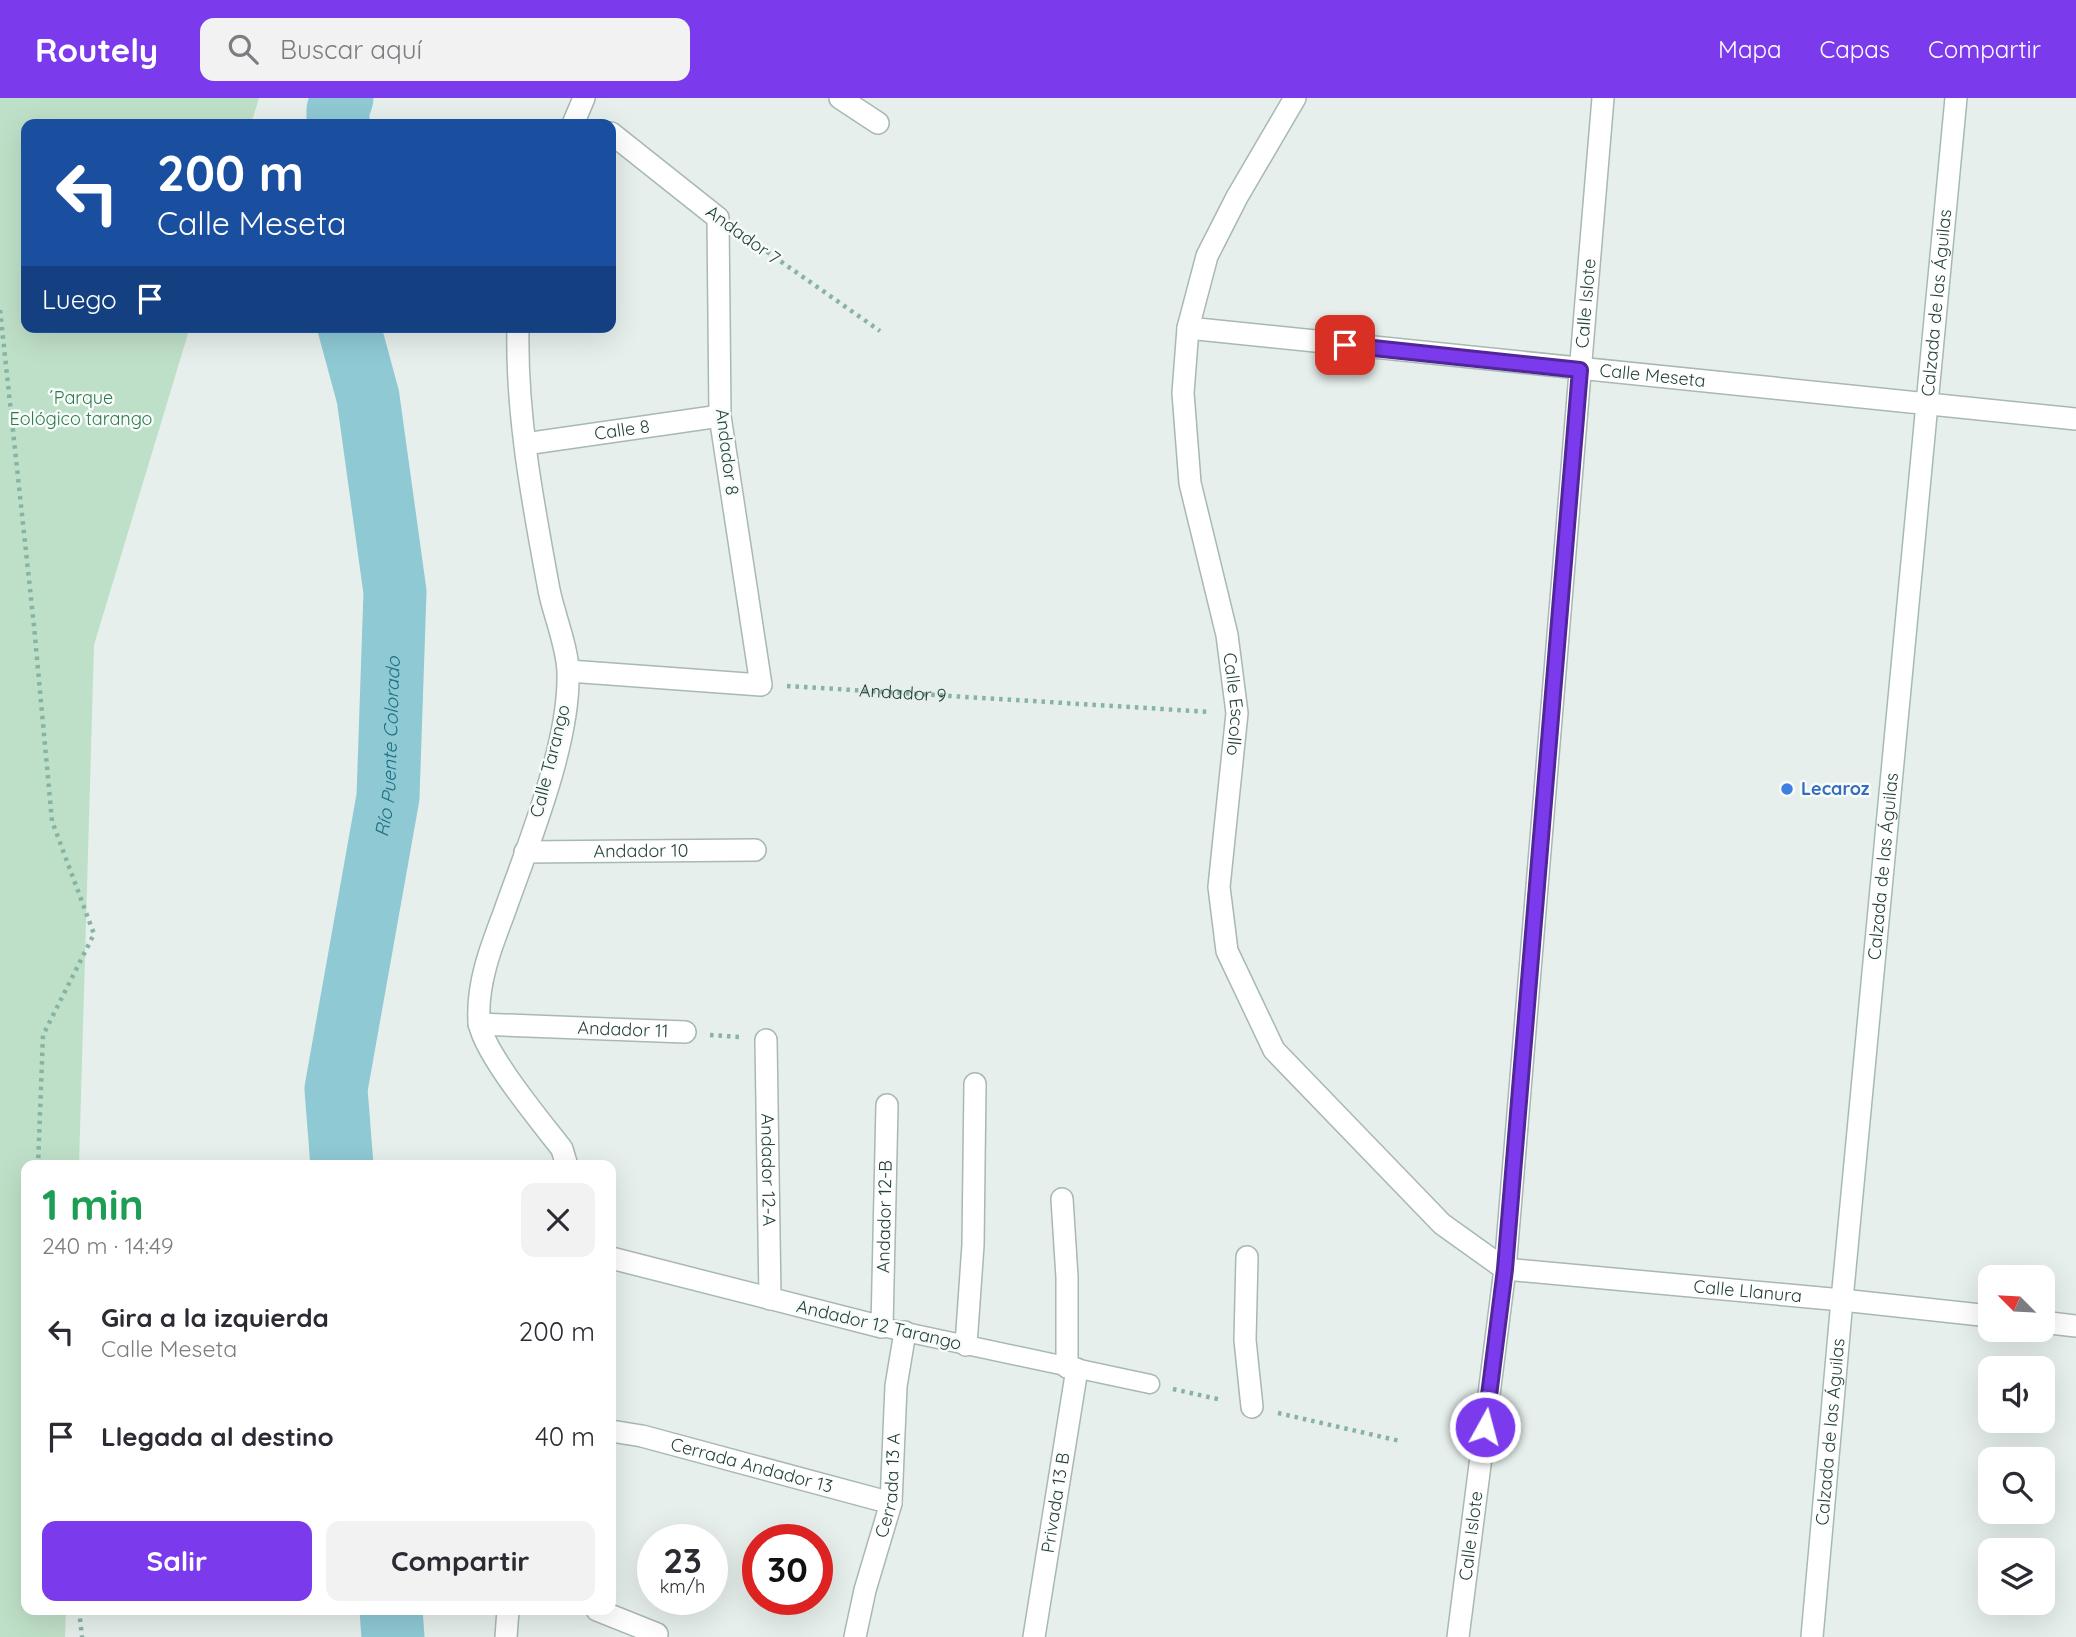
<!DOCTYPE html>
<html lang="es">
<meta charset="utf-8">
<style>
:root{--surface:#fff;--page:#f2f2f3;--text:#2b2b33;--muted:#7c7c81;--accent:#7c3aed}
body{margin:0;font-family:Quicksand,sans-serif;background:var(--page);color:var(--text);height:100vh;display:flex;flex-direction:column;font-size:26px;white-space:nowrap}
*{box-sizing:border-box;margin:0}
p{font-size:23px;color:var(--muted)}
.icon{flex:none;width:38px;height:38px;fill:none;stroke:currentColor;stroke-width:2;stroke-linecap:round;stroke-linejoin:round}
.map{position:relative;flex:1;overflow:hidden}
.panel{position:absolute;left:21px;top:1062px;width:595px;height:455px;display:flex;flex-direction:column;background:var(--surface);border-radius:14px;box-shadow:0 7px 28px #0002}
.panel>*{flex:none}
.top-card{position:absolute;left:21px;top:21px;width:595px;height:214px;border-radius:14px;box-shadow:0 7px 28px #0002;background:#1a4fa0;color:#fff;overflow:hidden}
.needle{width:46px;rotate:294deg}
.fabs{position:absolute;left:1978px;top:1167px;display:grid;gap:14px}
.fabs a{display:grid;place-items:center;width:77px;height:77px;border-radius:14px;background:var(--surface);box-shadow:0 7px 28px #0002;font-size:35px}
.speed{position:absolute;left:637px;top:1426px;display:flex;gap:14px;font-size:35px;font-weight:700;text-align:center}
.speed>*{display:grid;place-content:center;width:91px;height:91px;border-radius:50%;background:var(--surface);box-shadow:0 7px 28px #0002;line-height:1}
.speed small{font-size:18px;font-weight:400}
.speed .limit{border:10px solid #d22;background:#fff;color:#111}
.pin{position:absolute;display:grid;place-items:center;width:60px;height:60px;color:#fff;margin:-30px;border-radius:14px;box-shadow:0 4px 10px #0006}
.me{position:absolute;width:77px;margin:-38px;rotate:7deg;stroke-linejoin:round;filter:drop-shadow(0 0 5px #0008)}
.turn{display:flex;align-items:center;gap:24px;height:147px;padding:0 21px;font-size:32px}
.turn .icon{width:91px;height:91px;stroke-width:2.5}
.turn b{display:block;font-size:49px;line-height:60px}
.then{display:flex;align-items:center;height:66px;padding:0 21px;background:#0003;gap:14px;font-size:26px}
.round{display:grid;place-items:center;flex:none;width:74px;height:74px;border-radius:14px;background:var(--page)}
.overview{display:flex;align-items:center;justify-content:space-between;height:119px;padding:0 21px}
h1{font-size:42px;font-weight:700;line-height:52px;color:#1e9e55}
.primary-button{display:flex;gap:14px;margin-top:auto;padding:14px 21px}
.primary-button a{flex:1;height:80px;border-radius:14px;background:var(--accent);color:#fff;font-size:28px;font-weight:700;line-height:80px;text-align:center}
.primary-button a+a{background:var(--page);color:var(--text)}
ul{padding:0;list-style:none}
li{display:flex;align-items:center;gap:21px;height:105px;padding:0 21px}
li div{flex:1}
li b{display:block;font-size:26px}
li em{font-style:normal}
header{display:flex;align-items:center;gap:42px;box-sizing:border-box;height:98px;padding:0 35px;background:var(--accent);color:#fff}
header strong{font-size:33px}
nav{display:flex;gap:38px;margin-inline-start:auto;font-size:24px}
.search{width:490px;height:63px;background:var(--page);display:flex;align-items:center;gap:18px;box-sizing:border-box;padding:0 24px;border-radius:14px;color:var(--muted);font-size:26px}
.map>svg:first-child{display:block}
.green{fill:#bfe0c8}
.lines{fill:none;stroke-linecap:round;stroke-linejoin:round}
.river{stroke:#8ec9d4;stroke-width:63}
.service-casing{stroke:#a8b8b2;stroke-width:21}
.minor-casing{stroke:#a8b8b2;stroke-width:24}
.secondary-casing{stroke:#a4bbb3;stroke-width:24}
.path{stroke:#86b3a5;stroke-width:4.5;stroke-dasharray:3.5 5;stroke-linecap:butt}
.service{stroke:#fff;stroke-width:18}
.minor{stroke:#fff;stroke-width:21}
.secondary{stroke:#fff;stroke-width:21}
.route-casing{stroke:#51269a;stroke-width:18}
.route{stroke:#7c3aed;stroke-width:12}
.shop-dot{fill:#3f7fe0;stroke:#f7fbf9;stroke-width:2.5}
.labels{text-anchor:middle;stroke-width:5;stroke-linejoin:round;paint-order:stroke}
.street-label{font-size:18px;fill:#24423a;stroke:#f7fbf9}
.park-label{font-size:18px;fill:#2d7a4b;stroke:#f7fbf9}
.shop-label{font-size:18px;font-weight:bold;fill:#366cbe;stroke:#f7fbf9;text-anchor:start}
.water-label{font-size:19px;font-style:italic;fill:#1c6f80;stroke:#f7fbf9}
</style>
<header>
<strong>Routely</strong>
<div class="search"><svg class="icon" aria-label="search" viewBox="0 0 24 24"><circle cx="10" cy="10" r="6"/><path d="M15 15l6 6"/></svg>Buscar aquí</div>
<nav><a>Mapa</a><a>Capas</a><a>Compartir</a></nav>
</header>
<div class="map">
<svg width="2076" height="1539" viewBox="0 0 2076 1539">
<rect width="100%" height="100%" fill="#e6efeb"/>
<path class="green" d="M 0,0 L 259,0 L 251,26 L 26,26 L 26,229 L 190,229 L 94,547 L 79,1067 L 26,1068 L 26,1512 L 66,1512 L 65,1539 L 0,1539 Z"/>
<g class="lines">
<g class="river">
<path d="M 338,26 L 338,12 L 342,0"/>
<path id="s1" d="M 342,1068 L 336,991 L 388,699 L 395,494 L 368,299 L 349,229"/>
<path d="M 391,1512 L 393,1539"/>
</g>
<g class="service-casing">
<path id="service" d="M 882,1229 L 1150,1286"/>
</g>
<g class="minor-casing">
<g id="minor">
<path d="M 840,0 L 878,25"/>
<path id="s3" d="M 1295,0 L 1237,99 L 1207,158 L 1188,230 L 1183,295 L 1190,385 L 1227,537 L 1237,615 L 1219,789 L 1227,853 L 1274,952 L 1442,1126 L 1505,1171 L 1842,1202 L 1990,1218"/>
<path d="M 573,26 L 584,0"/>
<path d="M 518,229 C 516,318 533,405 549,492 C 554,517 568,550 568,575 C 570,646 528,747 504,815 C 491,849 477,885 479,922 C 480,951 542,1025 562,1051 L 567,1068"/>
<path id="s4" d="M 1188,230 L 2076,321"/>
<path id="s5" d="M 525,346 L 720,318"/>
<path d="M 569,573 L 761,587 L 720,318 L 718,120 L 611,35"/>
<path id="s6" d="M 525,754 L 755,752"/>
<path id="s7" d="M 479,926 L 685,934"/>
<path id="s8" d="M 766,942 L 770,1201"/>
<path d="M 1062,1101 L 1067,1179 L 1067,1269"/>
<path d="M 1247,1159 L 1245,1242 L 1252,1309"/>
<path id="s9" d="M 611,1160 L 882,1229 L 887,1007"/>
<path d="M 2042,1224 L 2076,1228"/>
<path d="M 966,1247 L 973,1147 L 975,986"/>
<path id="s10" d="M 611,1333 L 642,1338 L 891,1405"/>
<path d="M 597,1512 L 657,1536"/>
<path d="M 506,1539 L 508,1512"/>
<path id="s11" d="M 855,1539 L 865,1492 L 891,1405 L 896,1288 L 905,1234"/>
<path id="s12" d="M 1034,1539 L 1077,1271"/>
<path id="s13" d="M 1458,1539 L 1505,1171 L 1603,0"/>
</g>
</g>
<g class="secondary-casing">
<g id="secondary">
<path id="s14" d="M 1812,1539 L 1842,1202 L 1956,0"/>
</g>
</g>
<g class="path">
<path d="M 746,139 L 880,233"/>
<path d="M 0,212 L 34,528 L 52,723 L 94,836 L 43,937 L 38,1068"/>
<path id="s2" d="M 787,588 L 1211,614"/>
<path d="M 710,937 L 740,939"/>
<path d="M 1173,1291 L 1222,1302"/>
<path d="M 1278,1315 L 1400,1343"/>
<path d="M 79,1512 L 82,1539"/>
</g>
<use href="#service" class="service"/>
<use href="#minor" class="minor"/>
<use href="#secondary" class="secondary"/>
</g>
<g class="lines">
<g class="route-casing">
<path id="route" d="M 1345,247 L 1580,272 L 1505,1171 L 1485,1329"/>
</g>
<use href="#route" class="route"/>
</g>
<circle class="shop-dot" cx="1787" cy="691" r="7"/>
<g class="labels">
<g class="street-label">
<text transform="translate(743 137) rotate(36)" y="6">Andador 7</text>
<text dy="6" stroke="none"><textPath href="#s13" startOffset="1340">Calle Islote</textPath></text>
<text dy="6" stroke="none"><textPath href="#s14" startOffset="1340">Calzada de las Águilas</textPath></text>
<text dy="6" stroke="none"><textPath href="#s4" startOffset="467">Calle Meseta</textPath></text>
<text dy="6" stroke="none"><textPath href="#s5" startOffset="98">Calle 8</textPath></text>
<text transform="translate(727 354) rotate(83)" y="6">Andador 8</text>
<text dy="6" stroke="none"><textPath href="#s2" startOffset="116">Andador 9</textPath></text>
<text dy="6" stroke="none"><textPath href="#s3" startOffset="637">Calle Escollo</textPath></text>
<text transform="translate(550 663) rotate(-76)" y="6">Calle Tarango</text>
<text dy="6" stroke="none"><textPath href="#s6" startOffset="116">Andador 10</textPath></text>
<text dy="6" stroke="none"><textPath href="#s14" startOffset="774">Calzada de las Águilas</textPath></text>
<text dy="6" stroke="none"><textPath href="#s7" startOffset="144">Andador 11</textPath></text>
<text dy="6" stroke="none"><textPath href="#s8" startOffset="130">Andador 12-A</textPath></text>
<text dy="6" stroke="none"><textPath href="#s9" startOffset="390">Andador 12-B</textPath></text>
<text dy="6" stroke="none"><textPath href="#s3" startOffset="1558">Calle Llanura</textPath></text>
<text transform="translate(879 1227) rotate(13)" y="6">Andador 12 Tarango</text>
<text dy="6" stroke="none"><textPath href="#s14" startOffset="206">Calzada de las Águilas</textPath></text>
<text dy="6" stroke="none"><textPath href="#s10" startOffset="145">Cerrada Andador 13</textPath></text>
<text dy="6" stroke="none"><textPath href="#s11" startOffset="156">Cerrada 13 A</textPath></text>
<text dy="6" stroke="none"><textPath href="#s12" startOffset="136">Privada 13 B</textPath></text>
<text dy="6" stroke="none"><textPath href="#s13" startOffset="102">Calle Islote</textPath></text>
</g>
<g class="park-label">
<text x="81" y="306">´Parque<tspan x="81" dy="21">Eológico tarango</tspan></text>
</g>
<g class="shop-label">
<text x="1801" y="697">Lecaroz</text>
</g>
<g class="water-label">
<text dy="7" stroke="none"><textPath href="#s1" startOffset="424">Río Puente Colorado</textPath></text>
</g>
</g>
</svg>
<div class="fabs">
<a><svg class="needle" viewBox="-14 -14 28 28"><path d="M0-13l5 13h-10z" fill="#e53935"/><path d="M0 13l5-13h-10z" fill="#7c7c81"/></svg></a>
<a><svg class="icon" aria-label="sound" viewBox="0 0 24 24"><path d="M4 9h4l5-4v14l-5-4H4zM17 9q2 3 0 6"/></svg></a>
<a><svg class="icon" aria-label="search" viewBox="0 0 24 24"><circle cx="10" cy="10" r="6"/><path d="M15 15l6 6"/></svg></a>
<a><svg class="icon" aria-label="layers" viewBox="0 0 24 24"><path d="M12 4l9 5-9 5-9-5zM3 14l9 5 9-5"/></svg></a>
</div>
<div class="speed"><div>23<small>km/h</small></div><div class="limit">30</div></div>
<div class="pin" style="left:1345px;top:247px;background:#d93025"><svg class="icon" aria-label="arrive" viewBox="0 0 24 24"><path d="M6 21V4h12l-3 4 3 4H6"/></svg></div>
<svg class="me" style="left:1485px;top:1329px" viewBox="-20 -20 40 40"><circle r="17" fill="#7c3aed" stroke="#fff" stroke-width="3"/><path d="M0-11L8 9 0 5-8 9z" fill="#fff"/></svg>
<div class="top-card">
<div class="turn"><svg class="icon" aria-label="left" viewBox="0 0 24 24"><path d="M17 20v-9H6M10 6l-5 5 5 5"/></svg><div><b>200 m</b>Calle Meseta</div></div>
<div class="then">Luego<svg class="icon" aria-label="arrive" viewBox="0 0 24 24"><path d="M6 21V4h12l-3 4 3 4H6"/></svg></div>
</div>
<section class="panel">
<div class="overview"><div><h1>1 min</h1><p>240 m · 14:49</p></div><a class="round"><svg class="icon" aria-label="close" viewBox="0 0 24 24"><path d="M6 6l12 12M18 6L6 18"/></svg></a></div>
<ul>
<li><svg class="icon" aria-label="left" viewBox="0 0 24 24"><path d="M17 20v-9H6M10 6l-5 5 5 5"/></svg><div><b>Gira a la izquierda</b><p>Calle Meseta</p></div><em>200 m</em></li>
<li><svg class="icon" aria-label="arrive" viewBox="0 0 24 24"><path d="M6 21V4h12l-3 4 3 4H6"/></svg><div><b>Llegada al destino</b></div><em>40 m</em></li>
</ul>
<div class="primary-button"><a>Salir</a><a>Compartir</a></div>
</section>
</div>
